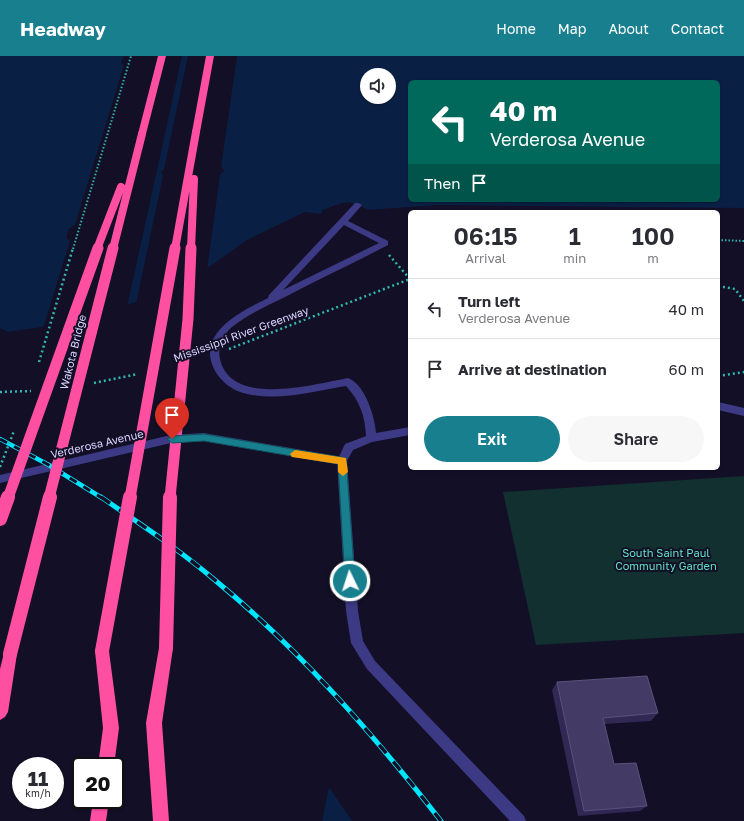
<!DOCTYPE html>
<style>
:root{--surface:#fff;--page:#f7f7f7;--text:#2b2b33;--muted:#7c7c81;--line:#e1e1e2;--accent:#187f8f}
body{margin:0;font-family:"Golos Text",sans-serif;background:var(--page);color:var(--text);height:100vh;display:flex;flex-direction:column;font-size:15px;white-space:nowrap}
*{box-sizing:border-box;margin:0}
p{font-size:13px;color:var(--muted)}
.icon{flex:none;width:22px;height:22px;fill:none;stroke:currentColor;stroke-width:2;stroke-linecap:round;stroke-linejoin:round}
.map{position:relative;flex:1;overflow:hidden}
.sheet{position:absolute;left:408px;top:154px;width:312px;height:260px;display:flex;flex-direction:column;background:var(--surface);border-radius:6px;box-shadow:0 1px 3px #0004}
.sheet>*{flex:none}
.banner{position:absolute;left:408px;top:24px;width:312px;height:122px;border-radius:6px;box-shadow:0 1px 3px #0004;background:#00695c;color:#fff;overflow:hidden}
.controls{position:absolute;left:360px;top:12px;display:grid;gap:8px}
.controls a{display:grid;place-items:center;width:36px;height:36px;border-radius:50%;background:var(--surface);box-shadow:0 1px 3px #0004;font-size:20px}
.speed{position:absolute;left:12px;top:701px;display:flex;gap:8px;font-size:20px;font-weight:700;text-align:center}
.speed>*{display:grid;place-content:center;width:52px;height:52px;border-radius:50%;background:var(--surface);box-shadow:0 1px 3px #0004;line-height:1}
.speed small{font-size:10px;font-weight:400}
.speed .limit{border:2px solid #111;border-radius:6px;background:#fff;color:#111}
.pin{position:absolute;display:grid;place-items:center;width:34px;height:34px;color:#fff;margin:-41px -17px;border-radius:50% 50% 50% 0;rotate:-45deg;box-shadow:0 0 4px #0007}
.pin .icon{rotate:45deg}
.me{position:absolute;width:44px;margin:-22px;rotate:356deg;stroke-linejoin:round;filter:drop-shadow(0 0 3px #0008)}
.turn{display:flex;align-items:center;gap:14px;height:84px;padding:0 16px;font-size:18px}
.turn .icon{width:52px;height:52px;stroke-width:2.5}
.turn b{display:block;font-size:28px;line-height:34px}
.then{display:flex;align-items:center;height:38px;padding:0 16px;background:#0003;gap:8px;font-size:15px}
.eta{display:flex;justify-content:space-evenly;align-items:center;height:68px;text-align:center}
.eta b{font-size:24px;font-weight:600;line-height:28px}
.primary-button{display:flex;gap:8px;margin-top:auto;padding:8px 16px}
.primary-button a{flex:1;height:46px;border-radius:24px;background:var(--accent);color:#fff;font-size:16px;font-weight:600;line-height:46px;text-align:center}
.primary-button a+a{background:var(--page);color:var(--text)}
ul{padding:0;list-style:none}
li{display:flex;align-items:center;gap:12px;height:60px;padding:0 16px;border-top:1px solid var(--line)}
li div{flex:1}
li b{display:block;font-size:15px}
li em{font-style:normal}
header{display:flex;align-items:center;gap:24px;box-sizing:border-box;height:56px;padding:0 20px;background:var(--accent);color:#fff}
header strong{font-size:19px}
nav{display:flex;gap:22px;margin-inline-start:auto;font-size:14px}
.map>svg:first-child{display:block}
.green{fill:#12302f}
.water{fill:#0a1f44;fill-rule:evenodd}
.pier{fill:#130f26}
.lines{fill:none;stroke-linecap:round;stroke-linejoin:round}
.path-far1{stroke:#2fb8b0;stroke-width:2;stroke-dasharray:1.5 2;stroke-linecap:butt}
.path{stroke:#2fb8b0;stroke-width:2.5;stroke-dasharray:2 3;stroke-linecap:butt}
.lane{fill:#3d3a85;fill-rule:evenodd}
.street{fill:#3d3a85;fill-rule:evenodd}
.highway{fill:#ff4fa3;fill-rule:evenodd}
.rail-far1-casing{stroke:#00e5ff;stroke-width:4.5}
.rail-casing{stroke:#00e5ff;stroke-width:5}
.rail-far1{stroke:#130f26;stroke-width:3;stroke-dasharray:8;stroke-linecap:butt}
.rail{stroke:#130f26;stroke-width:3.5;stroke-dasharray:11;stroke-linecap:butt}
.path-bridge-far1{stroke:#2fb8b0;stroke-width:2;stroke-dasharray:1.5 2;stroke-linecap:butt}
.path-bridge{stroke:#2fb8b0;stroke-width:2.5;stroke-dasharray:2 3;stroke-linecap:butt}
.highway-bridge-far2{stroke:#ff4fa3;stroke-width:8}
.highway-bridge-far1{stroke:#ff4fa3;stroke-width:11}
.highway-bridge{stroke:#ff4fa3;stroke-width:14}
.wall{fill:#312854}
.building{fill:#433a66;stroke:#5a527e}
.route{fill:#187f8f;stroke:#10535d}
.slow{fill:#f59e0b}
.labels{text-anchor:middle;stroke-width:4;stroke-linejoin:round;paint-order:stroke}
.street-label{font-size:11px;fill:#d9d4ff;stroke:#130f26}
.park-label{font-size:11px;fill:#5fe0c0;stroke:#130f26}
</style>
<header>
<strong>Headway</strong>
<nav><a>Home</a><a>Map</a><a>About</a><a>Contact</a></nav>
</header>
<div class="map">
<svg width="744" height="765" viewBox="0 0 744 765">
<rect width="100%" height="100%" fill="#130f26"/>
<path class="green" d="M 744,420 L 744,577 L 536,589 L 503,436 Z"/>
<path class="water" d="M 0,0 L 744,0 L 744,152 L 437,149 L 368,154 C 347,142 344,146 323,154 L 321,158 L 305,156 L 282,167 L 247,184 L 209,211 L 149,242 L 68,267 L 8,276 L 0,272 ZM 367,19 L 389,19 L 389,41 L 367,41 ZM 410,26 L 718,26 L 718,144 L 410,144 Z
M 329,731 L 352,765 L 322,765 Z"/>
<path class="pier" d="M 126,0 L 182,0 L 127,251 L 69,268 L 43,273 L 70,185 L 66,182 L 69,173 L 75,169 L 124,9 L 121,7 L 123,1 Z
M 188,0 L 237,0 L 221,111 L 224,114 L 220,119 L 207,214 L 150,244 L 136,248 L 163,120 L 161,116 L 164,113 Z"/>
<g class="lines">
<path class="path-far1" d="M 718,184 L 744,185"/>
<path class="path" d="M 389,199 L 410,223
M 718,230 L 735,233 L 744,245
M 229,293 L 410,223
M 718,320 L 744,316
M 94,327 L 138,318
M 0,336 L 31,335"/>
<path class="lane" d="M 355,147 L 358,147 L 362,149 L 348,165 L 388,185 L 388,189 C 354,207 319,223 285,241 C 267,250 248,258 232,271 C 223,279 217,290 220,303 C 231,352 315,328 348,322 C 365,328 375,361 376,377 L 410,371 L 410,379 L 372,386 L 353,394 L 347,405 L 358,555 L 363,585 L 375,605 L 524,760 L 526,765 L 510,765 L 367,613 L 351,587 L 346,555 L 337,405 L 345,388 L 366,380 C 365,360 360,345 346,330 C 316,335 283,344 252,339 C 238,337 225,330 217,318 C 192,279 240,256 268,242 L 269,239 ZM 344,169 L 379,187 L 283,234 Z
M 718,346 L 744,352 L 744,360 L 718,354 Z"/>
<path class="street" d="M 204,377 L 342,401 L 346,402 L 347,405 L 346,408 L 342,409 L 204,385 L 171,387 L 0,427 L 0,419 L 171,379 Z"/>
<path class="highway" d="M 158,0 L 166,0 L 146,78 L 142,81 L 138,78 Z
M 206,0 L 214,0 L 200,76 L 196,79 L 192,76 Z
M 166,585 L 171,587 L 173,592 L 162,667 L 169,765 L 153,765 L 146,667 L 159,592 L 161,587 Z
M 102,588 L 107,590 L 109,595 L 119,672 L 114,710 L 98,710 L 103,672 L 95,595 L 97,590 Z
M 10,591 L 15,593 L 17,598 L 8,656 L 5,661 L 0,664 L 0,613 L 5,593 Z
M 93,744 L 109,744 L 106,765 L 90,765 Z"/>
<g class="rail-far1-casing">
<path id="rail-far1" d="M 0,383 L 47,408 L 102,442"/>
</g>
<g class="rail-casing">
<path id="rail" d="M 101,441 C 140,468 180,494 216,525 C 301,595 373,678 441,765"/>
</g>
<use href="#rail-far1" class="rail-far1"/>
<use href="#rail" class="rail"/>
<path class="path-bridge-far1" d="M 73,193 L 131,0"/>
<path class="path-bridge" d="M 39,306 L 73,192
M 0,411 L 14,375"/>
<path class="highway-bridge-far2" d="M 97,193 L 121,131
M 113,193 L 142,78
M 175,193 L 196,76
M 191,193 L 194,123"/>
<path class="highway-bridge-far1" d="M 8,442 L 98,192
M 49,442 L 113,192
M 130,442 L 175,192
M 170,442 L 188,263 L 191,192"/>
<path class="highway-bridge" d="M 0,463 L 8,441
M 166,592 L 170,441
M 102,595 L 130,441
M 10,598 L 50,441"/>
</g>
<path class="wall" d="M 557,626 L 658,657 L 651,665 L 604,668 L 614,708 L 647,750 L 640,755 L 578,760 L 552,634 Z"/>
<path class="building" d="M 647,620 L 658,657 L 603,662 L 614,708 L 636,707 L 647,750 L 584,755 L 557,626 Z"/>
<path class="route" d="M 204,378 L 346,402 L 355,525 L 354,528 L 346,528 L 345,525 L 338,408 L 204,385 L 172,387 L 167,383 L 172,380 Z"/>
<path class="slow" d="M 295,394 L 346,402 L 348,416 L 343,420 L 338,416 L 338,408 L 292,401 L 290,398 Z"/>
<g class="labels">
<g class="street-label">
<text transform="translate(241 278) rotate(-20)" y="4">Mississippi River Greenway</text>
<text transform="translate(73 296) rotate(-76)" y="4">Wakota Bridge</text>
<text transform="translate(97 388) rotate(-13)" y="4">Verderosa Avenue</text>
</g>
<g class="park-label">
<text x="666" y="501">South Saint Paul<tspan x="666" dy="13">Community Garden</tspan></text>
</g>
</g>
</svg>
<div class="controls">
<a><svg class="icon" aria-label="sound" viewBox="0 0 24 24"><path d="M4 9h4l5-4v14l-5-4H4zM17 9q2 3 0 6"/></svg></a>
</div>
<div class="speed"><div>11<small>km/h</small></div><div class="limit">20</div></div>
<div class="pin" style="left:172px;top:383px;background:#d93025"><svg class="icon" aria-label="arrive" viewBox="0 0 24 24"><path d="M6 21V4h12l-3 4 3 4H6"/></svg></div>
<svg class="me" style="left:350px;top:525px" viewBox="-20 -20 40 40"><circle r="17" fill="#187f8f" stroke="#fff" stroke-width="3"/><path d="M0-11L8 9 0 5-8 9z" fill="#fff"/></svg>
<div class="banner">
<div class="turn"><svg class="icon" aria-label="left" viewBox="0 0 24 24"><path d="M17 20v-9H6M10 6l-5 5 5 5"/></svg><div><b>40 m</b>Verderosa Avenue</div></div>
<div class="then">Then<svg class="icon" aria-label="arrive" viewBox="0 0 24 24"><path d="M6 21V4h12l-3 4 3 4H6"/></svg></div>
</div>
<section class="sheet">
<div class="eta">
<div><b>06:15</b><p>Arrival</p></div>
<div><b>1</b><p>min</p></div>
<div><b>100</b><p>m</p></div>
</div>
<ul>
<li><svg class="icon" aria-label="left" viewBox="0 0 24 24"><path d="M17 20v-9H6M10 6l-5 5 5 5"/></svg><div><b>Turn left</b><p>Verderosa Avenue</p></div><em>40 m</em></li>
<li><svg class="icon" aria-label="arrive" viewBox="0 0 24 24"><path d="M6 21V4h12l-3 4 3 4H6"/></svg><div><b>Arrive at destination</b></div><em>60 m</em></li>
</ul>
<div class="primary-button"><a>Exit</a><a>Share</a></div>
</section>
</div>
